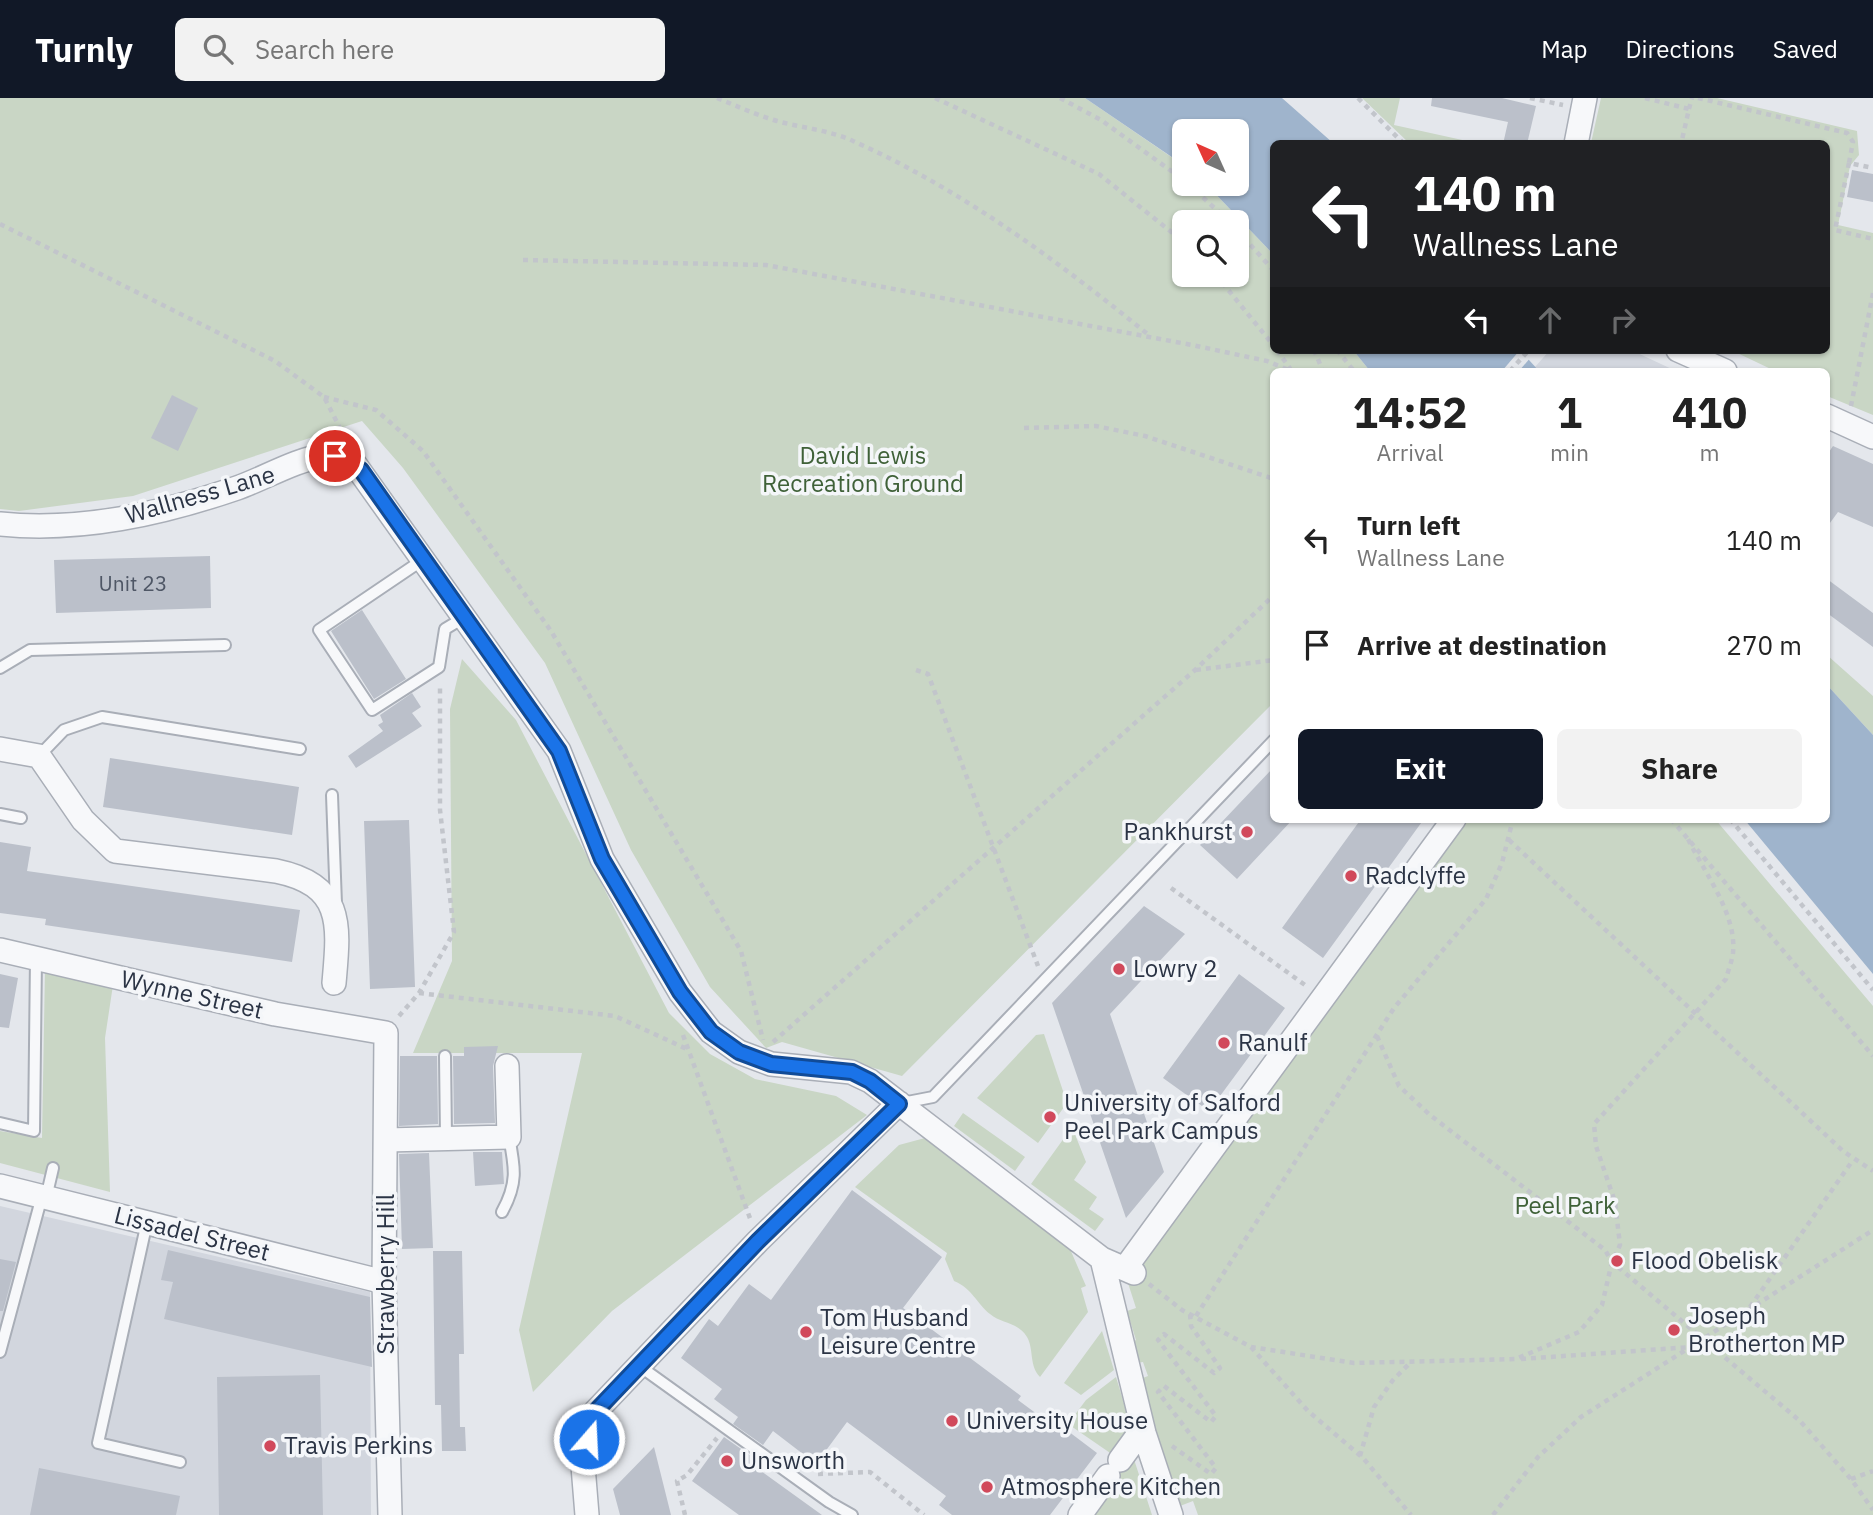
<!DOCTYPE html>
<style>
:root{--surface:#fff;--page:#f2f2f2;--text:#222;--muted:#767676;--accent:#111827}
body{margin:0;font-family:"IBM Plex Sans",sans-serif;background:var(--page);color:var(--text);height:100vh;display:flex;flex-direction:column;font-size:26px;white-space:nowrap}
*{box-sizing:border-box;margin:0}
p{font-size:23px;color:var(--muted)}
.icon{flex:none;width:38px;height:38px;fill:none;stroke:currentColor;stroke-width:2;stroke-linecap:round;stroke-linejoin:round}
.map{position:relative;flex:1;overflow:hidden}
.sheet{position:absolute;left:1270px;top:270px;width:560px;height:455px;display:flex;flex-direction:column;background:var(--surface);border-radius:10px;box-shadow:0 2px 5px #0004}
.sheet>*{flex:none}
.guide{position:absolute;left:1270px;top:42px;width:560px;height:214px;border-radius:10px;box-shadow:0 2px 5px #0004;background:#202124;color:#fff;overflow:hidden}
.needle{width:46px;rotate:315deg}
.tools{position:absolute;left:1172px;top:21px;display:grid;gap:14px}
.tools a{display:grid;place-items:center;width:77px;height:77px;border-radius:10px;background:var(--surface);box-shadow:0 2px 5px #0004;font-size:35px}
.pin{position:absolute;display:grid;place-items:center;width:60px;height:60px;color:#fff;margin:-30px;border:4px solid #fff;border-radius:50%;box-shadow:0 2px 7px #0007}
.me{position:absolute;width:77px;margin:-38px;rotate:19deg;stroke-linejoin:round;filter:drop-shadow(0 0 5px #0008)}
.turn{display:flex;align-items:center;gap:24px;height:147px;padding:0 28px;font-size:32px}
.turn .icon{width:91px;height:91px;stroke-width:2.5}
.turn b{display:block;font-size:49px;line-height:60px}
.lanes{display:flex;align-items:center;height:66px;padding:0 28px;background:#0003;justify-content:center;gap:35px;direction:ltr}
.lanes .off{opacity:.35}
.eta{display:flex;justify-content:space-evenly;align-items:center;height:119px;text-align:center}
.eta b{font-size:42px;font-weight:700;line-height:49px}
.action{display:flex;gap:14px;margin-top:auto;padding:14px 28px}
.action a{flex:1;height:80px;border-radius:10px;background:var(--accent);color:#fff;font-size:28px;font-weight:700;line-height:80px;text-align:center}
.action a+a{background:var(--page);color:var(--text)}
ul{padding:0;list-style:none}
li{display:flex;align-items:center;gap:21px;height:105px;padding:0 28px}
li div{flex:1}
li b{display:block;font-size:26px}
li em{font-style:normal}
header{display:flex;align-items:center;gap:42px;box-sizing:border-box;height:98px;padding:0 35px;background:var(--accent);color:#fff}
header strong{font-size:33px}
nav{display:flex;gap:38px;margin-inline-start:auto;font-size:24px}
.search{width:490px;height:63px;background:var(--page);display:flex;align-items:center;gap:18px;box-sizing:border-box;padding:0 24px;border-radius:10px;color:var(--muted);font-size:26px}
.map>svg:first-child{display:block}
.built{fill:#d2d6de}
.green{fill:#c9d6c5;fill-rule:evenodd}
.water{fill:#9fb4cc}
.pier{fill:#e4e7ec}
.building{fill:#bbc0ca}
.lines{fill:none;stroke-linecap:round;stroke-linejoin:round}
.lane-casing{stroke:#a9aeb7;stroke-width:14}
.street-casing{stroke:#a9aeb7;stroke-width:26}
.path{stroke:#c2c5cb;stroke-width:4.5;stroke-dasharray:5 5;stroke-linecap:butt}
.lane{stroke:#f7f8fa;stroke-width:10}
.street{stroke:#f7f8fa;stroke-width:23}
.route-casing{stroke:#114b97;stroke-width:18}
.route{stroke:#1a73e8;stroke-width:12}
.poi-dot{fill:#d1495b;stroke:#f4f6f9;stroke-width:2.5}
.labels{text-anchor:middle;stroke-width:7;stroke-linejoin:round;paint-order:stroke}
.number-label{font-size:21px;fill:#4f5766}
.park-label{font-size:24px;fill:#3f6138;stroke:#f4f6f9}
.street-label{font-size:24px;fill:#2b3445;stroke:#f4f6f9}
.poi-label{font-size:24px;fill:#2b3445;stroke:#f4f6f9;text-anchor:start}
</style>
<header>
<strong>Turnly</strong>
<div class="search"><svg class="icon" aria-label="search" viewBox="0 0 24 24"><circle cx="10" cy="10" r="6"/><path d="M15 15l6 6"/></svg>Search here</div>
<nav><a>Map</a><a>Directions</a><a>Saved</a></nav>
</header>
<div class="map">
<svg width="1873" height="1417" viewBox="0 0 1873 1417">
<rect width="100%" height="100%" fill="#e4e7ec"/>
<path class="built" d="M 1550,252 L 1631,252 L 1676,273 L 1539,273 L 1535,269 Z
M 0,1108 L 370,1194 L 371,1417 L 0,1417 Z"/>
<path class="green" d="M 0,0 L 1085,0 L 1183,67 L 1185,86 L 1206,86 L 1274,157 L 1274,252 L 1353,252 L 1370,273 L 1274,273 L 1274,604 L 902,978 L 782,944 L 766,950 L 710,889 L 631,752 L 545,565 L 403,370 L 362,323 L 133,398 L 19,413 L 0,411 ZM 1185,124 L 1237,124 L 1237,177 L 1185,177 Z
M 1362,0 L 1400,0 L 1394,27 L 1476,45 L 1409,45 Z
M 1601,0 L 1717,0 L 1857,33 L 1859,57 L 1850,68 L 1838,127 L 1873,135 L 1873,317 L 1827,298 L 1827,273 L 1775,273 L 1731,252 L 1827,252 L 1827,46 L 1591,45 Z
M 1827,557 L 1873,598 L 1873,637 L 1827,587 Z
M 462,561 L 516,622 L 669,915 L 710,956 L 755,981 L 836,998 L 867,1017 L 612,1213 L 533,1294 L 519,1232 L 582,955 L 413,955 L 452,863 L 450,611 Z
M 1467,721 L 1715,721 L 1873,908 L 1873,1417 L 1198,1417 L 1193,1403 L 1180,1408 L 1140,1281 L 1148,1278 L 1143,1264 L 1136,1265 L 1130,1245 L 1136,1242 L 1127,1213 L 1136,1210 L 1128,1185 Z
M 45,871 L 113,887 L 105,940 L 110,1094 L 0,1065 L 0,1033 L 42,1040 Z
M 1044,936 L 1067,1005 L 1038,1045 L 977,1000 L 1036,937 Z
M 963,1015 L 1025,1059 L 1015,1073 L 954,1028 Z
M 1072,1029 L 1086,1064 L 1074,1082 L 1097,1099 L 1089,1111 L 1104,1121 L 1095,1133 L 1031,1086 Z
M 925,1040 L 1067,1144 L 1086,1188 L 1081,1190 L 1088,1214 L 1040,1279 C 1029,1268 1034,1251 1027,1239 C 1018,1224 1002,1226 990,1216 C 976,1205 973,1191 954,1183 L 945,1161 L 947,1155 L 855,1089 L 899,1047 Z
M 1102,1233 L 1114,1272 L 1081,1297 L 1064,1285 Z
M 1116,1279 L 1133,1335 L 1116,1359 L 1068,1326 L 1086,1302 Z
M 1131,1352 L 1152,1417 L 1086,1417 Z"/>
<path class="water" d="M 1085,0 L 1282,0 L 1333,45 L 1274,46 L 1274,157 L 1206,86 L 1237,86 L 1237,33 L 1185,33 L 1185,68 Z
M 1353,252 L 1520,252 L 1539,273 L 1370,273 Z
M 1827,587 L 1873,637 L 1873,876 L 1744,721 L 1827,721 Z"/>
<path class="pier" d="M 1520,252 L 1525,252 L 1531,259 L 1519,273 L 1502,273 Z"/>
<path class="building" d="M 1432,0 L 1502,0 L 1536,8 L 1527,46 L 1503,46 L 1508,24 L 1431,8 Z
M 1852,72 L 1873,76 L 1873,104 L 1847,99 Z
M 172,297 L 198,310 L 178,353 L 151,340 Z
M 1833,348 L 1873,366 L 1873,429 L 1838,414 L 1827,429 L 1827,357 Z
M 210,458 L 211,510 L 56,515 L 54,462 Z
M 1827,481 L 1873,515 L 1873,549 L 1827,515 Z
M 362,512 L 406,581 L 374,601 L 331,533 Z
M 412,595 L 421,609 L 412,615 L 422,628 L 356,670 L 348,658 L 383,633 L 378,627 L 383,624 L 380,617 Z
M 110,660 L 299,689 L 292,737 L 103,709 Z
M 1274,669 L 1274,721 L 1293,721 L 1237,781 L 1200,747 Z
M 1361,721 L 1424,721 L 1323,860 L 1282,830 Z
M 409,722 L 415,889 L 370,891 L 364,723 Z
M 0,744 L 31,749 L 27,773 L 300,812 L 292,864 L 45,827 L 46,821 L 0,815 Z
M 1144,808 L 1185,836 L 1110,916 L 1164,1074 L 1126,1120 L 1052,905 Z
M 0,876 L 18,880 L 9,930 L 0,929 Z
M 1239,876 L 1285,910 L 1209,1013 L 1163,980 Z
M 498,948 L 493,968 L 495,1025 L 454,1026 L 453,958 L 464,958 L 464,949 Z
M 400,958 L 437,958 L 438,1026 L 399,1028 Z
M 473,1054 L 502,1054 L 504,1086 L 475,1088 Z
M 429,1055 L 433,1150 L 402,1151 L 399,1056 Z
M 852,1092 L 942,1159 L 903,1210 L 1021,1298 L 1018,1302 L 1049,1325 L 1052,1321 L 1097,1355 L 1050,1417 L 952,1417 L 939,1407 L 946,1398 L 847,1324 L 816,1366 L 773,1333 L 763,1347 L 733,1326 L 738,1319 L 714,1301 L 722,1291 L 681,1260 L 709,1221 L 718,1228 L 749,1186 L 771,1202 Z
M 168,1152 L 370,1199 L 372,1269 L 164,1221 L 173,1184 L 161,1182 Z
M 433,1153 L 462,1153 L 464,1256 L 459,1256 L 460,1329 L 465,1329 L 466,1353 L 442,1353 L 441,1307 L 435,1307 Z
M 0,1161 L 16,1164 L 3,1213 L 0,1213 Z
M 320,1277 L 323,1417 L 219,1417 L 217,1279 Z
M 724,1339 L 754,1360 L 750,1365 L 822,1417 L 739,1417 L 692,1383 Z
M 654,1349 L 671,1417 L 620,1417 L 613,1391 Z
M 39,1370 L 180,1398 L 176,1417 L 30,1417 Z"/>
<g class="lines">
<g class="lane-casing">
<path id="lane" d="M 424,461 L 319,532 L 372,612 L 439,569 L 445,531 L 465,519
M 0,570 L 30,552 L 225,547
M 39,658 L 64,632 L 102,619 L 300,651
M 332,697 L 336,806
M 0,716 L 21,720
M 445,958 L 446,1040
M 902,1005 L 933,999 L 1274,642
M 0,1025 L 34,1033 L 36,860
M 46,1100 L 53,1070
M 502,1114 C 518,1085 515,1070 509,1039
M 147,1124 L 98,1345 L 180,1364
M 0,1254 L 42,1098
M 638,1267 L 829,1404 L 852,1417"/>
</g>
<g class="street-casing">
<path id="street" d="M 1576,46 L 1585,0
M 1678,252 L 1725,273
M 1827,318 L 1873,339
M 0,426 C 81,434 161,416 237,390 C 263,381 297,361 323,358 C 334,357 344,360 354,365 L 559,653 L 602,761 L 680,894 L 711,934 L 739,954 L 771,966 L 851,974 L 870,983 L 1102,1161 L 1134,1175
M 0,651 L 39,658 L 83,722 L 115,753 L 276,773 C 345,787 339,828 334,885
M 0,852 L 275,916 L 386,935 L 384,1184 L 390,1417
M 386,1042 L 509,1039 L 507,968
M 0,1088 L 384,1184
M 1102,1161 L 1144,1335 L 1171,1417
M 1126,1169 L 1454,721
M 1120,1362 L 1136,1340 L 1144,1335
M 587,1417 L 583,1368 L 595,1314 L 758,1143 L 899,1005
M 1080,1417 L 1108,1378"/>
</g>
<path class="path" d="M 717,0 C 737,8 756,17 777,23 C 802,30 829,32 853,43 C 961,91 1059,164 1150,238
M 935,0 L 1099,76 L 1185,145
M 1060,0 L 1101,22 L 1185,83
M 1358,0 L 1404,46
M 1530,0 L 1563,7
M 1645,0 L 1689,11 L 1681,46
M 1698,0 L 1847,35 L 1853,44 L 1849,65 L 1873,70
M 1689,11 L 1692,0
M 1849,65 L 1835,132 L 1873,141
M 1188,86 L 1230,124
M 0,126 L 275,263 L 324,299 L 339,328 L 341,339
M 1237,132 L 1274,173
M 523,162 L 766,167 L 1192,247 L 1267,263 L 1291,273
M 1216,177 L 1274,248
M 1277,252 L 1291,272
M 1314,252 L 1323,273
M 1337,252 L 1354,273
M 1510,273 L 1529,252
M 324,299 L 376,312 L 423,353 L 551,533 L 741,853 L 763,942
M 1851,308 L 1873,195
M 1024,330 L 1096,328 L 1145,338 L 1274,381
M 916,572 L 928,576 L 1038,868
M 1196,572 L 1274,562
M 1671,721 L 1873,958
M 1730,721 L 1873,892
M 1509,742 L 1843,1053 L 1873,1073
M 1171,790 L 1305,887
M 419,895 L 615,918 L 689,952
M 399,918 L 419,895 L 454,834 L 440,712 L 440,587
M 683,937 L 751,1123
M 1377,938 L 1399,988 L 1430,1017 L 1605,1152 L 1612,1164 L 1800,1323 L 1851,1381 L 1873,1412
M 773,944 L 1195,572 L 1274,497
M 1149,1186 L 1182,1212 L 1251,1249 L 1354,1265 L 1516,1261 L 1579,1234 L 1602,1207 L 1612,1164 L 1620,1147 L 1615,1104 L 1596,1048 L 1594,1026 L 1726,881 C 1728,873 1732,863 1733,855 C 1737,815 1703,773 1687,739
M 1750,1209 L 1853,1062
M 1196,1218 L 1394,910 L 1486,801 L 1502,765 L 1513,721
M 1251,1249 L 1308,1313 L 1363,1360 L 1411,1417
M 1521,1261 L 1691,1249
M 1172,1348 L 1211,1376 L 1216,1370 L 1158,1294 L 1164,1288 L 1211,1324 L 1216,1318 L 1158,1242 L 1164,1236 L 1214,1275 L 1220,1270 L 1191,1228 L 1190,1216
M 1360,1358 L 1374,1309 L 1393,1282 L 1409,1266
M 818,1376 L 870,1374 L 924,1417
M 1851,1381 L 1873,1373
M 685,1417 L 677,1383 L 687,1377 L 717,1340
M 1493,1417 L 1538,1359 L 1581,1319 L 1873,1132"/>
<use href="#lane" class="lane"/>
<use href="#street" class="street"/>
</g>
<g class="lines">
<g class="route-casing">
<path id="route" d="M 335,358 L 361,372 L 559,653 L 602,761 L 680,894 L 711,934 L 739,954 L 771,966 L 852,974 L 870,983 L 899,1006 L 758,1143 L 595,1314 L 589,1341"/>
</g>
<use href="#route" class="route"/>
</g>
<g class="poi-dot">
<circle cx="1247" cy="734" r="7"/>
<circle cx="1351" cy="778" r="7"/>
<circle cx="1119" cy="871" r="7"/>
<circle cx="1224" cy="945" r="7"/>
<circle cx="1050" cy="1019" r="7"/>
<circle cx="1617" cy="1163" r="7"/>
<circle cx="1674" cy="1232" r="7"/>
<circle cx="806" cy="1234" r="7"/>
<circle cx="952" cy="1323" r="7"/>
<circle cx="270" cy="1348" r="7"/>
<circle cx="727" cy="1363" r="7"/>
<circle cx="987" cy="1389" r="7"/>
</g>
<g class="labels">
<g class="number-label">
<text x="133" y="493">Unit 23</text>
</g>
<g class="park-label">
<text x="863" y="366">David Lewis<tspan x="863" dy="28">Recreation Ground</tspan></text>
<text x="1565" y="1116">Peel Park</text>
</g>
<g class="street-label">
<text transform="translate(200 397) rotate(-16)" y="8">Wallness Lane</text>
<text transform="translate(192 897) rotate(13)" y="8">Wynne Street</text>
<text transform="translate(192 1136) rotate(14)" y="8">Lissadel Street</text>
<text transform="translate(386 1176) rotate(-90)" y="8">Strawberry Hill</text>
</g>
<g class="poi-label">
<text x="1233" y="742" text-anchor="end">Pankhurst</text>
<text x="1365" y="786">Radclyffe</text>
<text x="1133" y="879">Lowry 2</text>
<text x="1238" y="953">Ranulf</text>
<text x="1064" y="1013">University of Salford<tspan x="1064" dy="28">Peel Park Campus</tspan></text>
<text x="1631" y="1171">Flood Obelisk</text>
<text x="1688" y="1226">Joseph<tspan x="1688" dy="28">Brotherton MP</tspan></text>
<text x="820" y="1228">Tom Husband<tspan x="820" dy="28">Leisure Centre</tspan></text>
<text x="966" y="1331">University House</text>
<text x="284" y="1356">Travis Perkins</text>
<text x="741" y="1371">Unsworth</text>
<text x="1001" y="1397">Atmosphere Kitchen</text>
</g>
</g>
</svg>
<div class="tools">
<a><svg class="needle" viewBox="-14 -14 28 28"><path d="M0-13l5 13h-10z" fill="#e53935"/><path d="M0 13l5-13h-10z" fill="#767676"/></svg></a>
<a><svg class="icon" aria-label="search" viewBox="0 0 24 24"><circle cx="10" cy="10" r="6"/><path d="M15 15l6 6"/></svg></a>
</div>
<div class="pin" style="left:335px;top:358px;background:#d93025"><svg class="icon" aria-label="arrive" viewBox="0 0 24 24"><path d="M6 21V4h12l-3 4 3 4H6"/></svg></div>
<svg class="me" style="left:589px;top:1341px" viewBox="-20 -20 40 40"><circle r="17" fill="#1a73e8" stroke="#fff" stroke-width="3"/><path d="M0-11L8 9 0 5-8 9z" fill="#fff"/></svg>
<div class="guide">
<div class="turn"><svg class="icon" aria-label="left" viewBox="0 0 24 24"><path d="M17 20v-9H6M10 6l-5 5 5 5"/></svg><div><b>140 m</b>Wallness Lane</div></div>
<div class="lanes"><svg class="icon" aria-label="left" viewBox="0 0 24 24"><path d="M17 20v-9H6M10 6l-5 5 5 5"/></svg><svg class="icon off" aria-label="ahead" viewBox="0 0 24 24"><path d="M12 20V5M6 11l6-6 6 6"/></svg><svg class="icon off" aria-label="right" viewBox="0 0 24 24"><path d="M7 20v-9h11M14 6l5 5-5 5"/></svg></div>
</div>
<section class="sheet">
<div class="eta">
<div><b>14:52</b><p>Arrival</p></div>
<div><b>1</b><p>min</p></div>
<div><b>410</b><p>m</p></div>
</div>
<ul>
<li><svg class="icon" aria-label="left" viewBox="0 0 24 24"><path d="M17 20v-9H6M10 6l-5 5 5 5"/></svg><div><b>Turn left</b><p>Wallness Lane</p></div><em>140 m</em></li>
<li><svg class="icon" aria-label="arrive" viewBox="0 0 24 24"><path d="M6 21V4h12l-3 4 3 4H6"/></svg><div><b>Arrive at destination</b></div><em>270 m</em></li>
</ul>
<div class="action"><a>Exit</a><a>Share</a></div>
</section>
</div>
